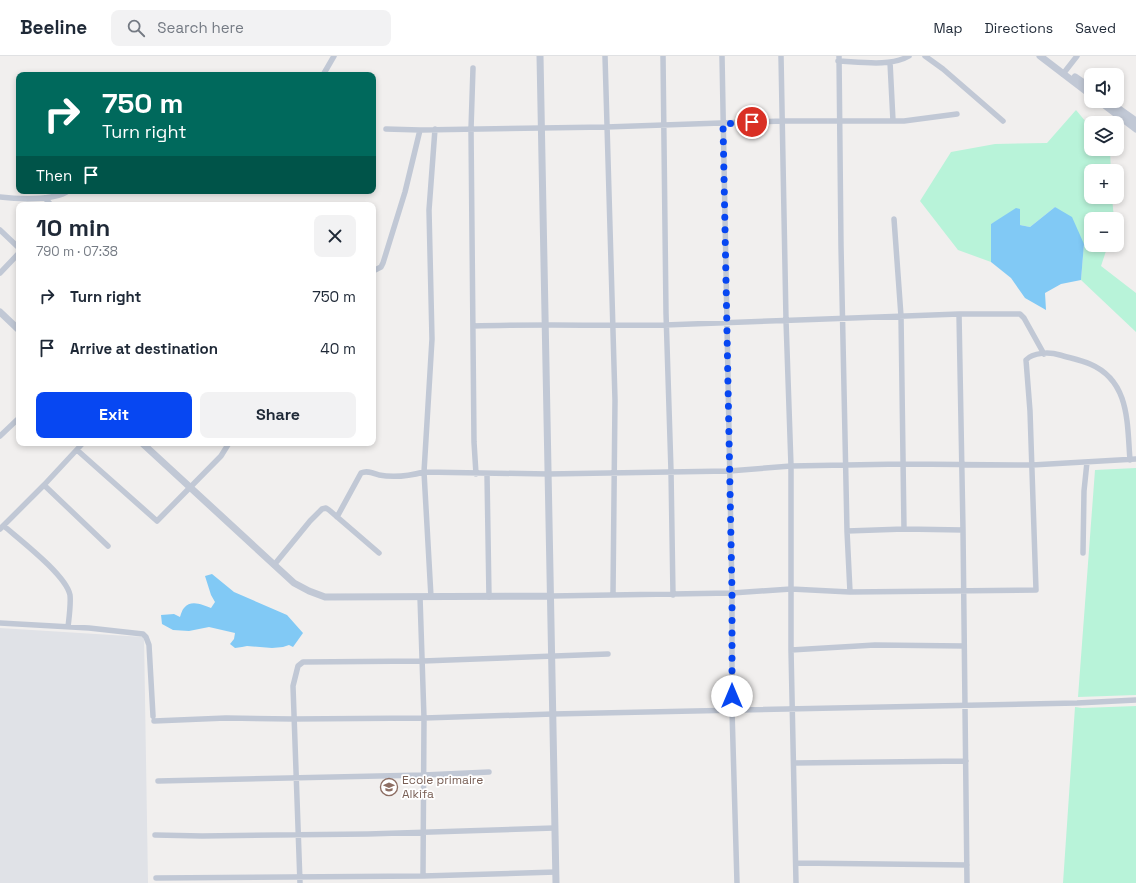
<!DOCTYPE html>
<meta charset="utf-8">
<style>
:root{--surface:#fff;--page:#f2f2f3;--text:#1f2937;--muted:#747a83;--line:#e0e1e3;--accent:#0747f2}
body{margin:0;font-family:"Space Grotesk",sans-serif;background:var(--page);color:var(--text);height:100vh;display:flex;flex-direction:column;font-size:15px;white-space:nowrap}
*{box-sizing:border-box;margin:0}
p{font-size:13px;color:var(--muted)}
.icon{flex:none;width:22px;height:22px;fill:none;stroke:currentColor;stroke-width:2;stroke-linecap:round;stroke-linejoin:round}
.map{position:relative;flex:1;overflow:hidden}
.panel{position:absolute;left:16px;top:146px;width:360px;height:244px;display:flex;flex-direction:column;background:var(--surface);border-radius:8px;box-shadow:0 2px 6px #0003}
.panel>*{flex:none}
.top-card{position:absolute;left:16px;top:16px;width:360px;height:122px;border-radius:8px;box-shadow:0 2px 6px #0003;background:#00695c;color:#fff;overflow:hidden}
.tools{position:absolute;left:1084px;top:12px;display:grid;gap:8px}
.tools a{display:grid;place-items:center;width:40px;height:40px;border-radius:8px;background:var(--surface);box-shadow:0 2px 6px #0003;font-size:20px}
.pin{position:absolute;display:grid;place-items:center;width:34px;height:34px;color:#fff;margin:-17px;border:2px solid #fff;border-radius:50%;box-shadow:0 1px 4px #0007}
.me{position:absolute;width:44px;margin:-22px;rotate:0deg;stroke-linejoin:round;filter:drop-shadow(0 0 3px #0008)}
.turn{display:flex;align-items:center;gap:14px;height:84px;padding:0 20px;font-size:18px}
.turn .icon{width:52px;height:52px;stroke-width:2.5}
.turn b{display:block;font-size:28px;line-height:34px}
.then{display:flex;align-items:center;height:38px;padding:0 20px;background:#0003;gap:8px;font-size:15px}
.round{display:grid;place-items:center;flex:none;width:42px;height:42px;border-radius:8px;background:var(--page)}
.headline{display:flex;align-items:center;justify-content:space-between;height:68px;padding:0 20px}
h1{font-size:24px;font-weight:600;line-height:30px}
.button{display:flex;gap:8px;margin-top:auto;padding:8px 20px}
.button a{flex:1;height:46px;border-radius:8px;background:var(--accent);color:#fff;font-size:16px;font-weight:600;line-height:46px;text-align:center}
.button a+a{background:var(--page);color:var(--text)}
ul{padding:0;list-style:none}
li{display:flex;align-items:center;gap:12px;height:52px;padding:0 20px}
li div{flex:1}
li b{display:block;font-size:15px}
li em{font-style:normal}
header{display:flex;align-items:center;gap:24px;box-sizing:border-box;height:56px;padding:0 20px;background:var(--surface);border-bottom:1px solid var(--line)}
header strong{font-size:19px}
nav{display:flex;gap:22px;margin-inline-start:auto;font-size:14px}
.search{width:280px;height:36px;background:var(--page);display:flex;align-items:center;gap:10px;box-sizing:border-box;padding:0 14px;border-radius:8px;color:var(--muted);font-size:15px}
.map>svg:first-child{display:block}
.airport{fill:#e0e2e7}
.green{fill:#b8f3d9}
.water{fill:#81c9f5}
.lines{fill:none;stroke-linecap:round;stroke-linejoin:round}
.minor{stroke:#c1c8d5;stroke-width:5.5}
.tertiary{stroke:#c1c8d5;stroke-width:7}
.route{stroke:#0747f2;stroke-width:7;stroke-dasharray:0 12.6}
.labels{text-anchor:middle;stroke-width:3.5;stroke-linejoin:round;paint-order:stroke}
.education-label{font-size:12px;fill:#785e54;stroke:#fff;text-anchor:start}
</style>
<header>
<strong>Beeline</strong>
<div class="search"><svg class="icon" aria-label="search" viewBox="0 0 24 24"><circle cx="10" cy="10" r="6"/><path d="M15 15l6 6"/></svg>Search here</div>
<nav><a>Map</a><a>Directions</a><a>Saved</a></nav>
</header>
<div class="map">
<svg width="1136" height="827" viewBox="0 0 1136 827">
<rect width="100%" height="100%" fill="#f1efee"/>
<path class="airport" d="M 0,572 L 144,581 L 148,827 L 0,827 Z"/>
<path class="green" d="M 1076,54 L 1091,72 L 1091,93 L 1108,93 L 1110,96 L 1111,115 L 1091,115 L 1091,141 L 1112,141 L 1114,163 L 1091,163 L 1091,189 L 1108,189 L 1101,210 L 1136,237 L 1136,276 L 1081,224 L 1084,188 L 1055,151 L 1030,171 L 1020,169 L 1020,153 L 991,168 L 991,206 L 958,194 L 920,145 L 951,96 L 995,88 L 1047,87 Z
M 1136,412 L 1136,639 L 1078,641 L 1095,414 Z
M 1136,650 L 1136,827 L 1063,827 L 1075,651 L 1082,652 Z"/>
<path class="water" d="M 1055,151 L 1072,161 L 1084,188 L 1081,224 L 1061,228 L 1045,237 L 1046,254 L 1025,242 L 1011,222 L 991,206 L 991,168 L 1016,152 L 1020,153 L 1020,169 L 1030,171 Z
M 212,518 L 234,536 L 287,559 L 303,577 L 293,591 L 289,589 L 283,591 L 272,592 L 247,590 L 242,591 L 235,592 L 230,588 L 234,583 L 235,577 L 209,571 L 189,575 L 173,574 L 162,568 L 161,559 L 174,558 L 180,561 C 181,558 182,554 184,552 C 191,543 203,549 211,552 L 215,546 L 211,539 L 205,520 Z"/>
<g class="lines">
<path class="minor" d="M 605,0 L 615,344 L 613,538
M 663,0 L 666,257 L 671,415 L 673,539
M 722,0 L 732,537 L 732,654 L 737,827
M 781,0 L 786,264 L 791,410 L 791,594 L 796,827
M 839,0 L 841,190 L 847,475 L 850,536
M 925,0 L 943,13 L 1003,65
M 838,5 C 860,6 891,11 909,0
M 890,6 L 893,65
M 473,12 L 471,73 L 474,386 L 476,418
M 1063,18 L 1077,0
M 323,19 L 334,0
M 386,73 L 420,74 L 606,71 L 782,65 L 904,65 L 957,58
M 0,141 C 17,143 54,145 68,135
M 45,142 L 51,149
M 894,163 L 901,260 L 904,473
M 0,174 L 19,192
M 373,215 L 381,211 L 383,207 L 405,136 L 420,74
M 0,217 L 19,197
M 473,270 C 537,268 601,270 665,269 C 763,266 861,261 959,258
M 0,380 L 19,362
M 77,394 L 157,465 L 221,400 L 229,387
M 487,418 L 489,541
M 44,429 L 108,490
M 337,461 L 361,417 C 367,414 373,417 379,419 C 395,422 409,420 424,416 L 548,418 L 729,415 L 791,410 L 902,408 L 1032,409 L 1136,403
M 4,470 C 20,484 66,519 70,539 C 71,548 69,562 68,571
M 0,473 L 44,429 L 83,387
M 847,475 L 904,473 L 963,474
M 1083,497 L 1084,435 L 1087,406
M 274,509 L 310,465 L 322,453 L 326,452 L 329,454 L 379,497
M 551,540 L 732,537 L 791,533 L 850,536 L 1036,534 L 1030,355 L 1026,304 C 1033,296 1050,296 1060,299 C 1070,302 1081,304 1090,308 C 1130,325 1127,367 1130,404
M 420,541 L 424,662 L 423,820
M 431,541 L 424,416 L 432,283 L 429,154 L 435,73
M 0,567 L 89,572 L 143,578 L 146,581 L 149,589 L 153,660
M 791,594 L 875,589 L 964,590
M 154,665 L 226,662 L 293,663 L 424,662 L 553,658 L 1077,647 L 1136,644
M 794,707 L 966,705
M 158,725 L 424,719 L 489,716
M 155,779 L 202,780 L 368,778 L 554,772
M 796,807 L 967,809
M 156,822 L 423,820 L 556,816
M 300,827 L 293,630 L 298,610 L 303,606 L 423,605 L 608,598
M 967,827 L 963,474 L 959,258 L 1020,258 L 1024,262 L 1044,298"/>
<path class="tertiary" d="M 540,0 L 556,827
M 1040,0 L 1091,39
M 1075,21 L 1091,32
M 1099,45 L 1136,73
M 1108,45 L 1136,65
M 0,256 L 19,274
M 142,387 L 294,527 L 309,535 L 325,541 L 551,540"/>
</g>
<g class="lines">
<path class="route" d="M 732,640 L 732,537 L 723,68 L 752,66"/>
</g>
<defs>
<g id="school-ring" transform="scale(0.9)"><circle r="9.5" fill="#fff" stroke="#8d6e63" stroke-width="1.5"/><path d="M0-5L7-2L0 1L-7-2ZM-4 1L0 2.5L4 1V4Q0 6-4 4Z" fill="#8d6e63"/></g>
</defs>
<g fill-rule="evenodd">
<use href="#school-ring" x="389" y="731"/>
</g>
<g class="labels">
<g class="education-label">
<text x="402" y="728">Ecole primaire<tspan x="402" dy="14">Alkifa</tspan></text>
</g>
</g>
</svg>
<div class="tools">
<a><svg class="icon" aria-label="sound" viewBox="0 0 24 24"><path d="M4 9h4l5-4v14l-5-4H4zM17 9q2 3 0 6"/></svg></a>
<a><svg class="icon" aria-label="layers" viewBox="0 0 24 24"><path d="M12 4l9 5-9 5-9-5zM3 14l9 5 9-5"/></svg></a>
<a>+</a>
<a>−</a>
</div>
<div class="pin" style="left:752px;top:66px;background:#d93025"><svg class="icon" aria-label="arrive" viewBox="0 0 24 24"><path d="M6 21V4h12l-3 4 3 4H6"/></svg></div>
<svg class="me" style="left:732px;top:640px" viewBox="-20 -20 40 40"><circle r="19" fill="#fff"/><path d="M0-13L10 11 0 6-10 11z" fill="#0747f2"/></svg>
<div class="top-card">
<div class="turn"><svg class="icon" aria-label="right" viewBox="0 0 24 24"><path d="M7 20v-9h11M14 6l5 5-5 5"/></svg><div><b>750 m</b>Turn right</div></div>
<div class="then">Then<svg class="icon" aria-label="arrive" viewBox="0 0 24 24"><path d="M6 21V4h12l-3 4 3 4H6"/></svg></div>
</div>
<section class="panel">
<div class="headline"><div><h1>10 min</h1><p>790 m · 07:38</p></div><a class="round"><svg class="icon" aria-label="close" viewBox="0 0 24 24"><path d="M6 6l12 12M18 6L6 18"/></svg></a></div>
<ul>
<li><svg class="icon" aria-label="right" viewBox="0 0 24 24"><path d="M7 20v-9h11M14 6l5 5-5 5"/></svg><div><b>Turn right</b></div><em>750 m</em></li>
<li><svg class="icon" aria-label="arrive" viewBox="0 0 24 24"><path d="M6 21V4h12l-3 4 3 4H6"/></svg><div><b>Arrive at destination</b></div><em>40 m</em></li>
</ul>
<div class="button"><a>Exit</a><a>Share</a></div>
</section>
</div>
